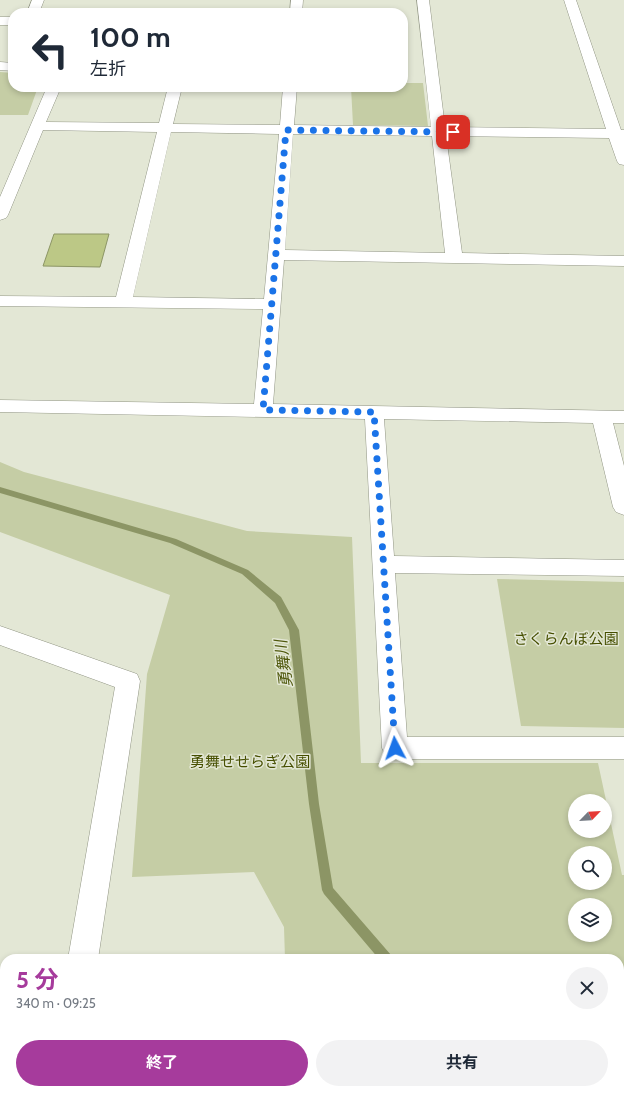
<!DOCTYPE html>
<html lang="ja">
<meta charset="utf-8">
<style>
:root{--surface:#fff;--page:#f2f2f3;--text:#1f2937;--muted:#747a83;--accent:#a63b9c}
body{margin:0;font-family:Cabin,"Noto Sans JP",sans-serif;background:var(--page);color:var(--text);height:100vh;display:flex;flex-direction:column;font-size:15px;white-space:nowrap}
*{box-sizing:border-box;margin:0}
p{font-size:13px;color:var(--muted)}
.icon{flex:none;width:22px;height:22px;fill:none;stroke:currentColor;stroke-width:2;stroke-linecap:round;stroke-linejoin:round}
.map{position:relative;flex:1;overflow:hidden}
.details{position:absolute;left:0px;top:954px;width:624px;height:140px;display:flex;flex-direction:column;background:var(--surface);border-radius:16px 16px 0 0;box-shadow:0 2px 6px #0003}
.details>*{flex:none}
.banner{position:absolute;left:8px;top:8px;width:400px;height:84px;border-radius:16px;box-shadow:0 2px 6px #0003;background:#fff;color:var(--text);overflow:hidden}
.needle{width:26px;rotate:65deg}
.buttons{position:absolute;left:568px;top:794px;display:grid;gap:8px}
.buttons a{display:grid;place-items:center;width:44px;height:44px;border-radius:50%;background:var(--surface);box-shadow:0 2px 6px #0003;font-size:20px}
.pin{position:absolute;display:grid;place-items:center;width:34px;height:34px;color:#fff;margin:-17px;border-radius:8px;box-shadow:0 2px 6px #0006}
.me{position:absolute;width:44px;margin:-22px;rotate:356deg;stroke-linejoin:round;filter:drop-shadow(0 0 3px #0008)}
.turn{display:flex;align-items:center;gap:14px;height:84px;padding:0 16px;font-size:18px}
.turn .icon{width:52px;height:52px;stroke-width:2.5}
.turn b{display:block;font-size:28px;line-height:34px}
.round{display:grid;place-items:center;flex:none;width:42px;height:42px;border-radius:21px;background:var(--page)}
.headline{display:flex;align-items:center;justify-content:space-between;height:68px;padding:0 16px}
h1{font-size:24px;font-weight:700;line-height:30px;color:var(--accent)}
.cta{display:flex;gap:8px;margin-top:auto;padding:8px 16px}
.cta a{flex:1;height:46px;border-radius:24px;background:var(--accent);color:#fff;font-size:16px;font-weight:700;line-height:46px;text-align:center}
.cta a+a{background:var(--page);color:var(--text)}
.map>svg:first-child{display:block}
.green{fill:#c5cda5;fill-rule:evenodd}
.water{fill:#bcc886;stroke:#8c9565}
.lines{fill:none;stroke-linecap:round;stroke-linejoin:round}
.stream{fill:#8c9565;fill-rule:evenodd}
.minor-casing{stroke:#919584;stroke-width:1}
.minor{fill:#fff;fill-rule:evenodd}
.route{stroke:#1a73e8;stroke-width:7;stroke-dasharray:0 12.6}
.labels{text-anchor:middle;stroke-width:3;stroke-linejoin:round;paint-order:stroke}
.park-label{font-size:15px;fill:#464f00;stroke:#e3e7d5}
.water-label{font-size:16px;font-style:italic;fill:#50590d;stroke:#e3e7d5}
</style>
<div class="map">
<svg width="624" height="1094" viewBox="0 0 624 1094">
<rect width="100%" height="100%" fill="#e3e7d5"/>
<path class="green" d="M 0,72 L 13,73 L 13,87 L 38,87 L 28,115 L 0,115 Z
M 403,83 L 423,83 L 428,126 L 353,125 L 351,87 L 403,87 Z
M 0,462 L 24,472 L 247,531 L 352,537 L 361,763 L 598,763 L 622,875 L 624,875 L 624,1015 L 619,1015 L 619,959 L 285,959 L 284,927 L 254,872 L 132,877 L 147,674 L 170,595 L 0,532 ZM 575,801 L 605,801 L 605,831 L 575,831 ZM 575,853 L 605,853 L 605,883 L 575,883 ZM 575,905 L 605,905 L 605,935 L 575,935 Z
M 497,579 L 624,582 L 624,728 L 521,726 Z"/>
<path class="water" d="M 54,234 L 109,234 L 100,267 L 43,266 Z"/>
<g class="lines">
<path class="stream" d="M 0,487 L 176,539 L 248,570 L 281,597 L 299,630 L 319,804 L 333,888 L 391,955 L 393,959 L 379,959 L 324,894 L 322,890 L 309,804 L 289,630 L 275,603 L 242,574 L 170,543 L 0,493 Z
M 619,969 L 624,969 L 624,981 L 619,981 Z"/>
<g class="minor-casing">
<path id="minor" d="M 32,0 L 44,0 L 39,13 L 27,13 Z
M 291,0 L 303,0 L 302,13 L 290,13 Z
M 417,0 L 429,0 L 445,127 L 606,129 L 564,0 L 576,0 L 621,130 L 624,130 L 624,165 L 619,164 L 617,161 L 609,138 L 446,136 L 462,253 L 624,256 L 624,266 L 284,260 L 273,404 L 624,411 L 624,423 L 613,423 L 624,466 L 624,515 L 616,512 L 613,507 L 593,423 L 384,419 L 394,556 L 624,560 L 624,576 L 395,573 L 407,737 L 624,737 L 624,759 L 395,759 L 386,756 L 382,748 L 365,419 L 0,412 L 0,400 L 254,404 L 263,309 L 0,306 L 0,296 L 116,297 L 157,132 L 43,130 L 8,215 L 6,218 L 0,220 L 0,197 L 47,87 L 61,87 L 46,122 L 159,123 L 168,87 L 182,87 L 173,124 L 280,125 L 283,87 L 297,87 L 294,125 L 431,127 ZM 171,132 L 279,134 L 264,299 L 133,297 ZM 293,134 L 432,136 L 445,253 L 285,250 Z
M 0,17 L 13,17 L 13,25 L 0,25 Z
M 0,62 L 13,63 L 13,71 L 0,70 Z
M 0,626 L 137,674 L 140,681 L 98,959 L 68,959 L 115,687 L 0,645 Z
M 619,1032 L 624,1032 L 624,1064 L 619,1064 Z
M 45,1089 L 77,1089 L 77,1094 L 45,1094 Z
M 327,1089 L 359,1089 L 359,1094 L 327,1094 Z"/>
</g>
<use href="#minor" class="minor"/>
</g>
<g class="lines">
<path class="route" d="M 395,748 L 374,412 L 263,410 L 286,130 L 453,132"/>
</g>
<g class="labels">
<g class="park-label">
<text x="566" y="644">さくらんぼ公園</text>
<text x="250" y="767">勇舞せせらぎ公園</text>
</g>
<g class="water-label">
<text transform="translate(283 664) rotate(-97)" y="6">勇舞川</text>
</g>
</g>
</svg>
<div class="buttons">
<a><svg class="needle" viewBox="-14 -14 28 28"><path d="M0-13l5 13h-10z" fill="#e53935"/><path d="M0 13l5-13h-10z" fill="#747a83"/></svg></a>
<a><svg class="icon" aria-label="search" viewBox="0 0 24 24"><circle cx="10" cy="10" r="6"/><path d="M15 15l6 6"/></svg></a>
<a><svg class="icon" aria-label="layers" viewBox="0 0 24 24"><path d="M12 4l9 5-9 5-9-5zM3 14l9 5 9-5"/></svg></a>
</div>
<div class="pin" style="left:453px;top:132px;background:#d93025"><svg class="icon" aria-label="arrive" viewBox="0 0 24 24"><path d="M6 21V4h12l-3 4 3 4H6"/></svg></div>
<svg class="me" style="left:395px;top:748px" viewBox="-20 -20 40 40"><path d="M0-17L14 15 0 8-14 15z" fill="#1a73e8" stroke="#fff" stroke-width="4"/></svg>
<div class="banner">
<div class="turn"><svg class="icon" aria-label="left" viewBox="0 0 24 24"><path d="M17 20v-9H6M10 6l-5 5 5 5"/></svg><div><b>100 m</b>左折</div></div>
</div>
<section class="details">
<div class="headline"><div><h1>5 分</h1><p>340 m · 09:25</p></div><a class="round"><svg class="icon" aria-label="close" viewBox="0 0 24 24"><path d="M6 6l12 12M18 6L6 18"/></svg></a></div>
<div class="cta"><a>終了</a><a>共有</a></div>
</section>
</div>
